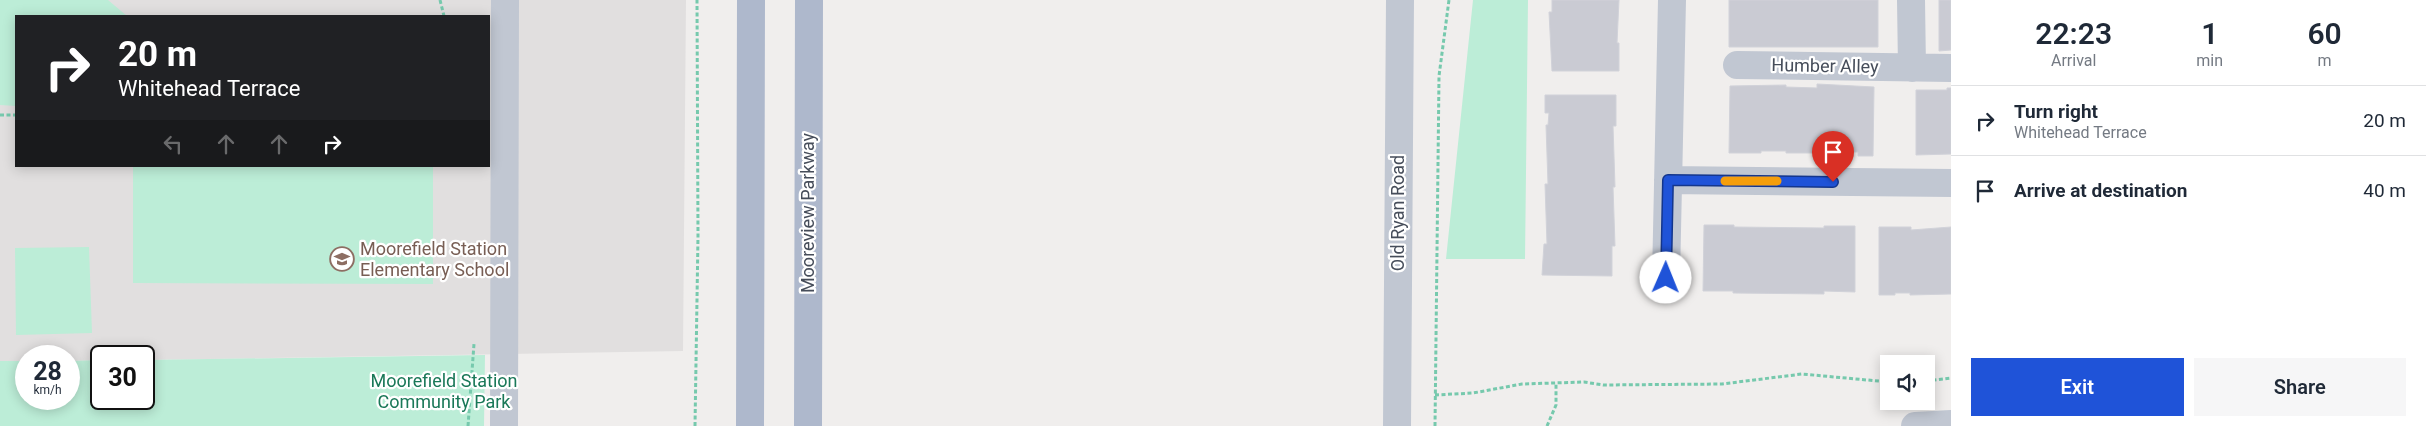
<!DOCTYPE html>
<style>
:root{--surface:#fff;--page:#f6f6f7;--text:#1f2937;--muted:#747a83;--line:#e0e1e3;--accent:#1f53d8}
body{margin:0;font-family:Roboto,sans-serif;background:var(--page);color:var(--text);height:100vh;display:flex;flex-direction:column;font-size:19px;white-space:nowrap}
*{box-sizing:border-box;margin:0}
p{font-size:16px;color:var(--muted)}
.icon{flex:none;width:28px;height:28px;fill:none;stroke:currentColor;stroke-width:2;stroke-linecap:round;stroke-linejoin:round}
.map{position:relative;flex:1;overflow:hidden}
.sheet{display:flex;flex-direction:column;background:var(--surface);width:475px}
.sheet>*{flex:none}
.banner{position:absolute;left:15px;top:15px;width:475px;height:152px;border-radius:0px;box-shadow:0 2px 12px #0003;background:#202124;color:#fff;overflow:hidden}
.buttons{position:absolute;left:1880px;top:355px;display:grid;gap:10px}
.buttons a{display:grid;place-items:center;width:55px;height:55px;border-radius:0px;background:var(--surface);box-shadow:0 2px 12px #0003;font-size:25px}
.speed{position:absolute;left:15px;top:345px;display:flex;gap:10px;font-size:25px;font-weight:700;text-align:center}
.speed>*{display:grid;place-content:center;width:65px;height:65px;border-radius:50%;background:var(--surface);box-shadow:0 2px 12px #0003;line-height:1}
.speed small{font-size:12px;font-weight:400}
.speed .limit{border:2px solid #111;border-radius:8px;background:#fff;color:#111}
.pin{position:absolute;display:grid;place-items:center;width:42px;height:42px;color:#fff;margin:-51px -21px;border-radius:50% 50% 50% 0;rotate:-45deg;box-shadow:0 0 5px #0007}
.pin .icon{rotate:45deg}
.me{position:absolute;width:55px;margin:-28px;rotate:1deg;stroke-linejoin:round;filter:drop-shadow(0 0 4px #0008)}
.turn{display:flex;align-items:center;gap:18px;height:105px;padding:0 20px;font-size:22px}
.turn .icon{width:65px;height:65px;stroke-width:2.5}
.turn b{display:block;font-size:35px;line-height:42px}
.lanes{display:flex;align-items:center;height:48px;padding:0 20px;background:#0003;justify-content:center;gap:25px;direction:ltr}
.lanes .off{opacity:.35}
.eta{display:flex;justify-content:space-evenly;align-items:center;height:85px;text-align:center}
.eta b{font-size:30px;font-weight:600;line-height:35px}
.cta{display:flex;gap:10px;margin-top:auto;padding:10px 20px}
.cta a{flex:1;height:58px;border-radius:0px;background:var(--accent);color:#fff;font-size:20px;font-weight:600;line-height:58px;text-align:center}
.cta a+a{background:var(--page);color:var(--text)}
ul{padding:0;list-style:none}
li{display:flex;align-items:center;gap:15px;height:70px;padding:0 20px;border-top:1px solid var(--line)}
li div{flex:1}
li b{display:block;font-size:19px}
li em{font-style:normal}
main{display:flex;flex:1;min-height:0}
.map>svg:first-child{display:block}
.education{fill:#e1dfdf;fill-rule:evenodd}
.green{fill:#bcedd7}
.building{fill:#cacbd3;stroke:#d1d2d9}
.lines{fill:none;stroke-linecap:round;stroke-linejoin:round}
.path{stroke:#76c9ad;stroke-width:3;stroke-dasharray:4 2.5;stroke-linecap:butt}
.minor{stroke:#c1c7d2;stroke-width:28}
.major{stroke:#aeb8cc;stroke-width:28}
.route-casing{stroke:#14368c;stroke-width:12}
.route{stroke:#1f53d8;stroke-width:9}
.slow{stroke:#f59e0b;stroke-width:9}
.labels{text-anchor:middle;stroke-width:4.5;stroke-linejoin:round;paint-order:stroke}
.street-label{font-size:18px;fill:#464d5a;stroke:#fff}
.education-label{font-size:18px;fill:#785e54;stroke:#fff;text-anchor:start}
.park-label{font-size:18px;fill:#1a7858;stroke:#fff}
</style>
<main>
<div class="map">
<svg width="1951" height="426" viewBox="0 0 1951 426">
<rect width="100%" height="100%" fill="#f0eeed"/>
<path class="education" d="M 0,0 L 686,0 L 683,351 L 144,360 L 144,356 L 101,356 L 101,360 L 69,361 L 69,356 L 26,356 L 26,361 L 0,361 ZM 16,16 L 489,16 L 489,166 L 16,166 Z"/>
<path class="green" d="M 0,0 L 108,0 L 127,16 L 16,16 L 16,106 L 0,105 Z
M 1473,0 L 1528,0 L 1525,259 L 1446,259 Z
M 133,166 L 433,166 L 433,284 L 133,283 Z
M 89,247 L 92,333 L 16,335 L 15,248 Z
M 485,355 L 484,426 L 0,426 L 0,361 L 26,361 L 26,399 L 69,399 L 69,361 L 101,360 L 101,399 L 144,399 L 144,360 Z"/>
<path class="building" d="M 1552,0 L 1619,0 L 1617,43 L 1619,43 L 1619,71 L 1552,71 L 1549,12 L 1552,12 Z
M 1729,0 L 1878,0 L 1878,47 L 1729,47 Z
M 1939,0 L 1951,0 L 1951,50 L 1939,51 Z
M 1817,84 L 1874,87 L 1873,156 L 1858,156 L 1858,152 L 1842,152 L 1842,151 L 1816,151 L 1816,153 L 1786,153 L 1786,151 L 1761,151 L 1761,153 L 1729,153 L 1730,86 L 1786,85 L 1786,87 L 1817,88 Z
M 1947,88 L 1951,88 L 1951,154 L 1916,155 L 1916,90 L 1947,90 Z
M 1545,95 L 1616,95 L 1616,126 L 1613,126 L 1615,187 L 1613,187 L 1615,246 L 1612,246 L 1612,276 L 1542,275 L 1544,244 L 1547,244 L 1545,184 L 1548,184 L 1546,125 L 1548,125 L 1549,113 L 1545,113 Z
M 1704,225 L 1734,225 L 1734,227 L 1824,228 L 1824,226 L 1855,226 L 1855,292 L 1824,291 L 1824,294 L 1733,293 L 1733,291 L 1703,291 Z
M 1879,227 L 1911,227 L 1911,230 L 1951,227 L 1951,294 L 1910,295 L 1910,293 L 1895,293 L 1895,295 L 1879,295 Z"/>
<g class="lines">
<path class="path" d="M 440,0 L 444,16
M 0,115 L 16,115
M 1926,381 L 1951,378
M 1435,395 L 1473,393 L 1522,384 L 1584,382 L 1603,385 L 1722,384 L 1802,374 L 1889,382
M 468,426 L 474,344
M 695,426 L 698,236 L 697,0
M 1435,426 L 1439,76 L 1449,0
M 1547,426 L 1556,405 L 1556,383"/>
<path class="minor" d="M 1911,0 L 1912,68
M 1737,65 L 1951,68
M 1668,180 L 1951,183
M 1666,278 L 1672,0
M 504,426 L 505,0
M 1397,426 L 1400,0
M 1915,426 L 1951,424"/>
<path class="major" d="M 750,426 L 751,0
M 808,426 L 809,0"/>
</g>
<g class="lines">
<g class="route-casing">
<path id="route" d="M 1666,278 L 1668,180 L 1833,182"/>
</g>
<use href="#route" class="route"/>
<path class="slow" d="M 1725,181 L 1777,181"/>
</g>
<defs>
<g id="school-ring" transform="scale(1.25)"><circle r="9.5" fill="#fff" stroke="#8d6e63" stroke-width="1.5"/><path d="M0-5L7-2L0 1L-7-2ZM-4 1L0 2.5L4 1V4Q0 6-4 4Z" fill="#8d6e63"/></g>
</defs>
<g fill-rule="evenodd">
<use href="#school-ring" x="342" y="259"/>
</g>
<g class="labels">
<g class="street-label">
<text transform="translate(1825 66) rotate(1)" y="6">Humber Alley</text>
<text transform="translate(808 213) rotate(-90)" y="6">Mooreview Parkway</text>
<text transform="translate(1398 213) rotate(-90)" y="6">Old Ryan Road</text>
</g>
<g class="education-label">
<text x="360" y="255">Moorefield Station<tspan x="360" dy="21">Elementary School</tspan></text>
</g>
<g class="park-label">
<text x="444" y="387">Moorefield Station<tspan x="444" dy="21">Community Park</tspan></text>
</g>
</g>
</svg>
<div class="buttons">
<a><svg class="icon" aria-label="sound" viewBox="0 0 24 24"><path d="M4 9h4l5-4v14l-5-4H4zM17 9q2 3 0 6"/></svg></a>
</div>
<div class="speed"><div>28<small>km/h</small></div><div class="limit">30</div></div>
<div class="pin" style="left:1833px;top:182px;background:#d93025"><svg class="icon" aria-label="arrive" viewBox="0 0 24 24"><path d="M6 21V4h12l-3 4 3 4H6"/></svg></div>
<svg class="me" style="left:1666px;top:278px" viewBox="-20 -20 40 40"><circle r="19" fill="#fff"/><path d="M0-13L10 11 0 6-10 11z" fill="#1f53d8"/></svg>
<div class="banner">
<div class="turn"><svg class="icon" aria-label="right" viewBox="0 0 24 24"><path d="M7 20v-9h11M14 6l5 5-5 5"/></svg><div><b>20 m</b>Whitehead Terrace</div></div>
<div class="lanes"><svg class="icon off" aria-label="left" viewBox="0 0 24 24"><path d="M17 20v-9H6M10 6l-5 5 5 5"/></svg><svg class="icon off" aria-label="ahead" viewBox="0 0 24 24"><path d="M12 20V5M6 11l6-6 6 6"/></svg><svg class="icon off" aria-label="ahead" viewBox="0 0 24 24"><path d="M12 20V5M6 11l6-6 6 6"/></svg><svg class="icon" aria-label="right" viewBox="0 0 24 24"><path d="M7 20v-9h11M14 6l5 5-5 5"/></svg></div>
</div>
</div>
<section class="sheet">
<div class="eta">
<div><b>22:23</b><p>Arrival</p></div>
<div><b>1</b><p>min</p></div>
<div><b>60</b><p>m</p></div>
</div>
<ul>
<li><svg class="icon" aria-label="right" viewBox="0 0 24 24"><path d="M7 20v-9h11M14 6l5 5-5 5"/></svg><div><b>Turn right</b><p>Whitehead Terrace</p></div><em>20 m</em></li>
<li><svg class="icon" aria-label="arrive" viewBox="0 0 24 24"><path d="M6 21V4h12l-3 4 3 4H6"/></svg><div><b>Arrive at destination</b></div><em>40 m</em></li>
</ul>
<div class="cta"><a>Exit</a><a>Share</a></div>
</section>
</main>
